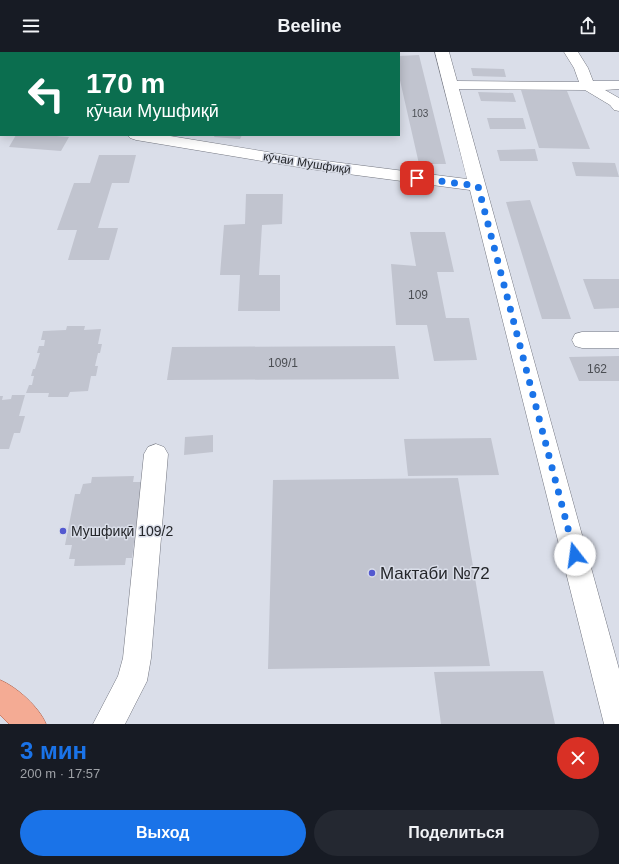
<!DOCTYPE html>
<html lang="ru">
<meta charset="utf-8">
<style>
:root{--surface:#171b24;--page:#242831;--text:#f1f3f6;--muted:#9ea1a6;--accent:#1a73e8}
body{margin:0;font-family:Arial,sans-serif;background:var(--page);color:var(--text);height:100vh;display:flex;flex-direction:column;font-size:15px;white-space:nowrap}
*{box-sizing:border-box;margin:0}
p{font-size:13px;color:var(--muted)}
.icon{flex:none;width:22px;height:22px;fill:none;stroke:currentColor;stroke-width:2;stroke-linecap:round;stroke-linejoin:round}
.map{position:relative;height:672px;overflow:hidden}
.panel{display:flex;flex-direction:column;background:var(--surface);flex:1}
.panel>*{flex:none}
.top-card{position:absolute;left:0px;top:0px;width:400px;height:84px;box-shadow:0 2px 10px #0003;background:#0b6e4f;color:#fff;overflow:hidden}
.pin{position:absolute;display:grid;place-items:center;width:34px;height:34px;color:#fff;margin:-17px;border-radius:8px;box-shadow:0 2px 6px #0006}
.me{position:absolute;width:44px;margin:-22px;rotate:345deg;stroke-linejoin:round;filter:drop-shadow(0 0 3px #0008)}
.turn{display:flex;align-items:center;gap:14px;height:84px;padding:0 20px;font-size:18px}
.turn .icon{width:52px;height:52px;stroke-width:2.5}
.turn b{display:block;font-size:28px;line-height:34px}
.round{display:grid;place-items:center;flex:none;width:42px;height:42px;border-radius:21px;background:var(--page)}
.overview{display:flex;align-items:center;justify-content:space-between;height:68px;padding:0 20px}
h1{font-size:24px;font-weight:700;line-height:30px;color:var(--accent)}
.action{display:flex;gap:8px;margin-top:auto;padding:8px 20px}
.action a{flex:1;height:46px;border-radius:24px;background:var(--accent);color:#fff;font-size:16px;font-weight:700;line-height:46px;text-align:center}
.action a+a{background:var(--page);color:var(--text)}
header{display:flex;justify-content:space-between;align-items:center;height:52px;padding:0 20px;background:var(--surface);font-size:18px;font-weight:700}
.map>svg:first-child{display:block}
.building{fill:#c1c4cf}
.lines{fill:none;stroke-linecap:round;stroke-linejoin:round}
.minor-casing{stroke:#737680;stroke-width:1}
.major-casing{stroke:#a65841;stroke-width:1}
.minor{fill:#fff;fill-rule:evenodd}
.major{fill:#f4ab94;fill-rule:evenodd}
.route{stroke:#1a73e8;stroke-width:7;stroke-dasharray:0 12.6}
.poi-dot{fill:#5359d0;stroke:#dadee9;stroke-width:1.5}
.labels{text-anchor:middle;stroke-width:3;stroke-linejoin:round;paint-order:stroke}
.far-number-label{font-size:10px;fill:#4b4e53}
.far-street-label{font-size:12px;fill:#24262a;stroke:#dadee9}
.number-label{font-size:12px;fill:#4b4e53}
.poi-label{font-size:14px;fill:#24262a;stroke:#dadee9;text-anchor:start}
.near-poi-label{font-size:17px;fill:#24262a;stroke:#dadee9;text-anchor:start}
</style>
<header><svg class="icon" aria-label="menu" viewBox="0 0 24 24"><path d="M4 6h16M4 12h16M4 18h16"/></svg>Beeline<svg class="icon" aria-label="share" viewBox="0 0 24 24"><path d="M12 15V3M7 8l5-5 5 5M5 13v7h14v-7"/></svg></header>
<div class="map">
<svg width="619" height="672" viewBox="0 0 619 672">
<rect width="100%" height="100%" fill="#dadee9"/>
<path class="building" d="M 419,3 L 446,112 L 419,112 L 399,24 L 399,4 Z
M 471,16 L 504,17 L 506,25 L 473,24 Z
M 521,38 L 567,39 L 590,97 L 539,96 Z
M 478,40 L 513,41 L 516,50 L 481,49 Z
M 487,66 L 523,66 L 526,77 L 490,77 Z
M 16,83 L 44,83 L 69,85 L 61,99 L 9,95 Z
M 215,83 L 242,83 L 240,87 L 214,85 Z
M 535,97 L 538,109 L 500,109 L 497,98 Z
M 99,103 L 136,103 L 129,131 L 112,131 L 98,176 L 118,176 L 109,208 L 68,208 L 77,178 L 57,178 L 74,131 L 90,131 Z
M 572,110 L 615,111 L 619,125 L 576,124 Z
M 246,142 L 283,142 L 282,172 L 262,173 L 259,223 L 280,223 L 280,259 L 238,259 L 240,223 L 220,223 L 224,173 L 245,172 Z
M 530,148 L 571,267 L 542,267 L 506,150 Z
M 410,180 L 445,180 L 454,220 L 437,220 L 446,266 L 469,266 L 477,308 L 434,309 L 427,273 L 396,273 L 391,212 L 416,214 Z
M 583,227 L 619,227 L 619,256 L 594,257 Z
M 67,274 L 85,274 L 84,278 L 101,277 L 98,292 L 102,292 L 100,301 L 98,301 L 95,314 L 98,314 L 96,324 L 91,324 L 88,339 L 70,340 L 68,345 L 48,345 L 49,341 L 26,341 L 29,333 L 32,333 L 34,324 L 31,324 L 33,317 L 35,317 L 40,301 L 37,301 L 39,294 L 44,294 L 45,288 L 41,288 L 43,279 L 66,278 Z
M 395,294 L 399,327 L 167,328 L 172,295 Z
M 619,304 L 619,329 L 579,329 L 569,305 Z
M 12,343 L 25,343 L 19,364 L 25,364 L 20,381 L 14,381 L 9,397 L 0,397 L 0,344 L 3,344 L 2,348 L 11,347 Z
M 213,383 L 213,400 L 184,403 L 185,385 Z
M 491,386 L 499,423 L 408,424 L 404,387 Z
M 134,424 L 133,430 L 142,430 L 140,491 L 134,491 L 132,506 L 126,506 L 125,513 L 74,514 L 75,507 L 69,507 L 72,493 L 65,493 L 75,442 L 80,442 L 83,432 L 91,431 L 92,425 Z
M 458,426 L 490,614 L 268,617 L 273,428 Z
M 543,619 L 555,672 L 441,672 L 434,620 Z"/>
<g class="lines">
<g class="minor-casing">
<path id="minor" d="M 144,0 L 158,0 L 158,1 L 144,1 Z
M 272,0 L 286,0 L 286,1 L 272,1 Z
M 435,0 L 449,0 L 457,29 L 579,30 L 574,16 L 564,0 L 578,0 L 588,16 L 593,29 L 619,29 L 619,37 L 605,38 L 619,46 L 619,59 L 614,58 L 610,53 L 585,38 L 459,37 L 619,617 L 619,672 L 604,672 L 470,138 L 310,117 L 136,88 L 130,86 L 128,83 L 164,83 L 310,107 L 467,127 Z
M 0,52 L 1,52 L 1,62 L 0,62 Z
M 582,280 L 619,280 L 619,296 L 582,296 L 575,294 L 572,288 L 575,282 Z
M 156,392 L 164,395 L 168,402 L 151,606 L 147,629 L 125,672 L 93,672 L 118,624 L 123,606 L 144,402 L 148,395 Z"/>
</g>
<g class="major-casing">
<path id="major" d="M 0,628 C 17,635 39,655 46,672 L 9,672 L 0,663 Z"/>
</g>
<use href="#minor" class="minor"/>
<use href="#major" class="major"/>
</g>
<g class="lines">
<path class="route" d="M 417,126 L 478,134 L 575,503"/>
</g>
<g class="poi-dot">
<circle cx="63" cy="479" r="4"/>
<circle cx="372" cy="521" r="4"/>
</g>
<g class="labels">
<g class="far-number-label">
<text x="420" y="65">103</text>
</g>
<g class="far-street-label">
<text transform="translate(307 111) rotate(9)" y="4">кӯчаи Мушфиқӣ</text>
</g>
<g class="number-label">
<text x="418" y="247">109</text>
<text x="283" y="315">109/1</text>
<text x="597" y="321">162</text>
</g>
<g class="poi-label">
<text x="71" y="484">Мушфиқӣ 109/2</text>
</g>
<g class="near-poi-label">
<text x="380" y="527">Мактаби №72</text>
</g>
</g>
</svg>
<div class="pin" style="left:417px;top:126px;background:#d93025"><svg class="icon" aria-label="arrive" viewBox="0 0 24 24"><path d="M6 21V4h12l-3 4 3 4H6"/></svg></div>
<svg class="me" style="left:575px;top:503px" viewBox="-20 -20 40 40"><circle r="19" fill="#fff"/><path d="M0-13L10 11 0 6-10 11z" fill="#1a73e8"/></svg>
<div class="top-card">
<div class="turn"><svg class="icon" aria-label="left" viewBox="0 0 24 24"><path d="M17 20v-9H6M10 6l-5 5 5 5"/></svg><div><b>170 m</b>кӯчаи Мушфиқӣ</div></div>
</div>
</div>
<section class="panel">
<div class="overview"><div><h1>3 мин</h1><p>200 m · 17:57</p></div><a class="round" style="background:#d93025;color:#fff"><svg class="icon" aria-label="close" viewBox="0 0 24 24"><path d="M6 6l12 12M18 6L6 18"/></svg></a></div>
<div class="action"><a>Выход</a><a>Поделиться</a></div>
</section>
